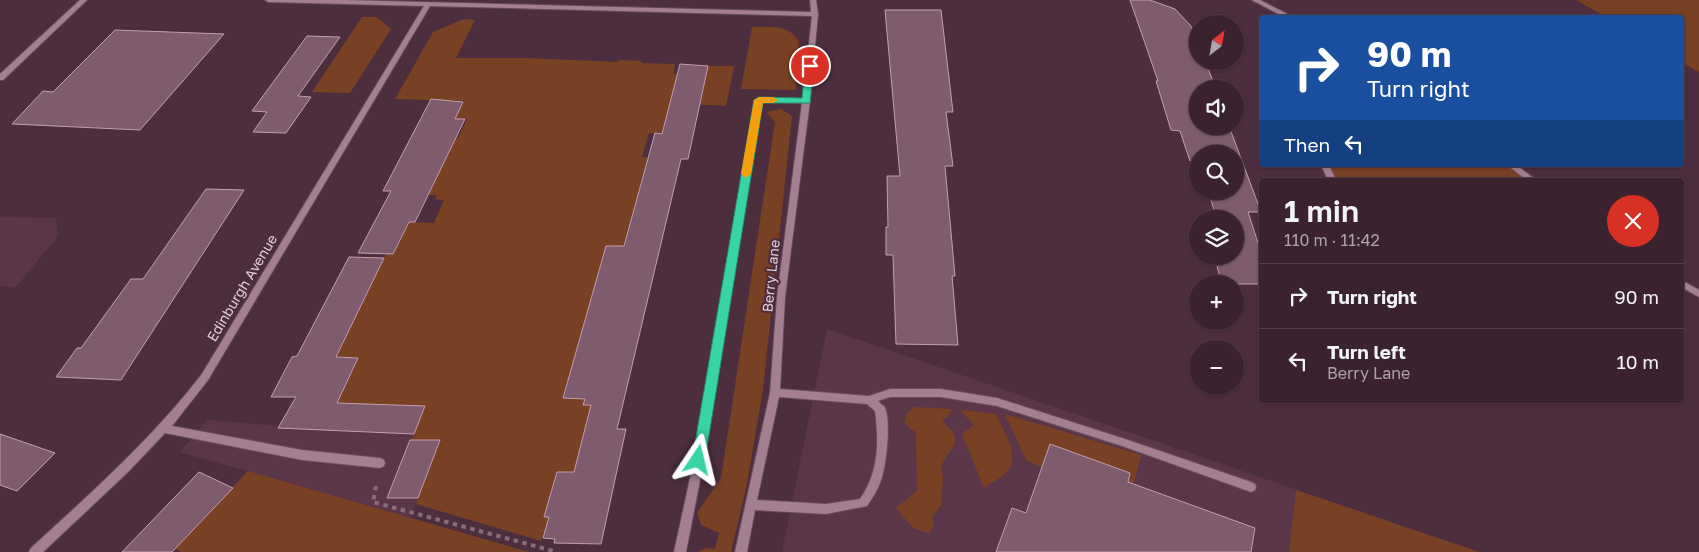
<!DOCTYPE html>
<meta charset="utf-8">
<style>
:root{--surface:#3a222e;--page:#412a36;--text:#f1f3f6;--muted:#aba4aa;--line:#543f4a}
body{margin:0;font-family:"Golos Text",sans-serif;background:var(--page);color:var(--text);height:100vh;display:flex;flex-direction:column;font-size:19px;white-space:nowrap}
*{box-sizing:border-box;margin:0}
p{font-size:16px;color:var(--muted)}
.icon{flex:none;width:28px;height:28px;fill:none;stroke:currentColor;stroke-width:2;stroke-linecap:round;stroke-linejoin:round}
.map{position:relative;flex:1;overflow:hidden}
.details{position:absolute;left:1259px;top:178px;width:425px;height:225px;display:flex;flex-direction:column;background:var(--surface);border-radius:5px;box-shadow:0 1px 4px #0004,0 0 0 1px var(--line)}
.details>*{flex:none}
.top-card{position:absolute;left:1259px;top:15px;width:425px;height:152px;border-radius:5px;box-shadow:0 1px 4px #0004,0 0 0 1px var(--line);background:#1a4fa0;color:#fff;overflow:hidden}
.needle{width:32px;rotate:31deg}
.fabs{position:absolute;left:1189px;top:15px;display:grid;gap:10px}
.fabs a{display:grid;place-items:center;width:55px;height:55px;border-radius:50%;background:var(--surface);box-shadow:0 1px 4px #0004,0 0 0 1px var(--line);font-size:25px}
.pin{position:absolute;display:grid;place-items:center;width:42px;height:42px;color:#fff;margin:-21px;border:2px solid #fff;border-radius:50%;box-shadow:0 1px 5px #0007}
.me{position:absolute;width:55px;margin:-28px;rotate:10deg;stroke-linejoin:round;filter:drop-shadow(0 0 4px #0008)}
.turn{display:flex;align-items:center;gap:18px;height:105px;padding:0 25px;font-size:22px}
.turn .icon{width:65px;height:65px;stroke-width:2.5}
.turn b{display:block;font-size:35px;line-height:42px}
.then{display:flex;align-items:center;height:48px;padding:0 25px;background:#0003;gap:10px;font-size:19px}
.round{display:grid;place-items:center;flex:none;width:52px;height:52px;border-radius:26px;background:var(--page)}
.headline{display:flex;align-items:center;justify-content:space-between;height:85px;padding:0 25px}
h1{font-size:30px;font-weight:600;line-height:38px}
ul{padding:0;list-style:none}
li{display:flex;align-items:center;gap:15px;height:65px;padding:0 25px;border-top:1px solid var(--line)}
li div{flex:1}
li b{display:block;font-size:19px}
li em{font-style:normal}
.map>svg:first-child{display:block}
.built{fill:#5b3649}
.green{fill:#794123}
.building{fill:#7e5c6d;stroke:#c49eb0}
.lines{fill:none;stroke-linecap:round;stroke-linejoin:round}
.minor-casing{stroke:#674d5b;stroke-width:2}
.path{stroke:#876c7a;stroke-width:4;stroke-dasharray:4.5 4.5;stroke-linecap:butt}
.minor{fill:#a37f91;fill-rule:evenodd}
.route{fill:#38d4a6;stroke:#248a6c}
.slow{fill:#f59e0b}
.labels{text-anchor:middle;stroke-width:4.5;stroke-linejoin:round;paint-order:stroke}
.street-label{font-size:14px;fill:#e2ced8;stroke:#4d2e3e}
</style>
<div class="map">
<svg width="1699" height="552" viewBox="0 0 1699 552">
<rect width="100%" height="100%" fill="#4d2e3e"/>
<path class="built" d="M 0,217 L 56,218 L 58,236 L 16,287 L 0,286 Z
M 827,329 L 1479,552 L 782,552 Z
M 292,401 L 425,406 L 440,440 L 410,518 L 180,452 L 207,420 L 279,426 Z"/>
<path class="green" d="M 1576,0 L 1699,0 L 1699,72 L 1681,62 L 1681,18 L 1606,17 Z
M 362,17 L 376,17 L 391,29 L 350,93 L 312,92 Z
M 464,19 L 475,20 L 456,58 L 527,58 L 618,62 L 619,60 L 642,61 L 641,63 L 675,64 L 673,74 L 706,75 L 708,66 L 734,66 L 726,106 L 670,103 L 662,134 L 649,133 L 642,157 L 659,158 L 655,172 L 644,172 L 629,227 L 637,247 L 606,246 L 597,275 L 600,276 L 575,382 L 567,382 L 563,397 L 585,399 L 583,404 L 591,405 L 574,472 L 557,472 L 544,517 L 549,517 L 541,541 L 416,504 L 440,441 L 411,440 L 425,407 L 337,403 L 358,358 L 335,357 L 386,254 L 393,254 L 409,222 L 434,223 L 444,200 L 435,199 L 437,195 L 426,195 L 452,138 L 458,138 L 467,119 L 455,119 L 464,101 L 395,99 L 433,32 Z
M 752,27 C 769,27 790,24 799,42 L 796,90 L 741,89 Z
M 781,109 L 792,116 L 763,389 L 747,484 L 731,552 L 698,552 L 705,548 L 715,549 L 719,533 L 701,525 L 697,513 L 721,478 L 775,122 L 767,113 L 769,111 Z
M 1325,165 L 1511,165 L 1532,180 L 1332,180 Z
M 915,407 L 951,409 L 951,413 L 942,421 C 975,448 934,451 943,477 L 941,505 L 932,517 L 934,524 L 931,531 L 927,533 L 913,528 L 896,508 L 917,491 L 916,432 L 910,429 L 904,422 L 908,412 Z
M 960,410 L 996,414 C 1002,429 1022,457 1007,472 C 1001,478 991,483 984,488 L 962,434 L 974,425 Z
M 1005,414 L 1141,455 L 1131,494 L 1126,492 L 1130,473 L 1050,444 L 1042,467 L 1026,460 Z
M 248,471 L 529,552 L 181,552 L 175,549 Z
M 1296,490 L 1479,552 L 1289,552 Z"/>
<path class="building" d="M 1130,0 L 1150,0 L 1175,9 L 1191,26 L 1198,43 L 1198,61 L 1205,61 L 1216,89 L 1198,89 L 1198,126 L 1229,126 L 1261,212 L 1248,212 L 1261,252 L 1261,284 L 1222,284 L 1214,256 L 1235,256 L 1235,219 L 1217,219 L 1208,191 L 1235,191 L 1235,154 L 1198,154 L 1198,161 L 1190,161 L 1180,131 L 1171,130 L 1156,81 L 1158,81 Z
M 885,10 L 941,10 L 953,112 L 946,112 L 953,166 L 945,166 L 955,276 L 952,276 L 958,345 L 896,344 L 893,255 L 886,255 L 886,227 L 888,227 L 887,176 L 900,176 Z
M 115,30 L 224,34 L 140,130 L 12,124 L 43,91 L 53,92 Z
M 307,36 L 340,37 L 298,96 L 311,97 L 286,133 L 253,132 L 267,112 L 252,111 Z
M 680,64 L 708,66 L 688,159 L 681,159 L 617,429 L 626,429 L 601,544 L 554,543 L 555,539 L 543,538 L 549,517 L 544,517 L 557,472 L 574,472 L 591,405 L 583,405 L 585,399 L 563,398 L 606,246 L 624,246 L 655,133 L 662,134 Z
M 431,99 L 463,102 L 455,119 L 465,119 L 415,222 L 409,222 L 393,254 L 358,253 L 391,191 L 383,191 Z
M 206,189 L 244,190 L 121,380 L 56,377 L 77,348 L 81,348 L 131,279 L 143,279 Z
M 349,257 L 384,258 L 336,357 L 358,358 L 337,403 L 425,406 L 414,434 L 278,428 L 296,397 L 271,397 L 292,357 L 297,356 Z
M 0,434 L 55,453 L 17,491 L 0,485 Z
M 410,440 L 440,440 L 418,498 L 387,498 Z
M 1050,444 L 1130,473 L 1128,482 L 1255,528 L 1251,552 L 996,552 L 1012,508 L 1026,513 Z
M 199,472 L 233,488 L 172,552 L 122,552 Z"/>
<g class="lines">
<g class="minor-casing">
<path id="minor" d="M 80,0 L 87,0 L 3,80 L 0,80 L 0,74 Z
M 265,0 L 344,0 L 811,12 L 810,0 L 816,0 L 818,14 L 810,101 L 785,297 L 780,389 L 869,396 L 890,389 L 941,389 L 997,398 L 1125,439 L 1251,482 L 1255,484 L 1256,487 L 1255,490 L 1251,492 L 1125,447 L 997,406 L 941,397 L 890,397 L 878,401 C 878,401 883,406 884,406 C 892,418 886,470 880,483 C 877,491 872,499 867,506 L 826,514 L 755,510 L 747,552 L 735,552 L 770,393 L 777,297 L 802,103 L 762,102 L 704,460 L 686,552 L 674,552 L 694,460 L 755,100 L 759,98 L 803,99 L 812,16 L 430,6 L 208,380 L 172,426 L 302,450 L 380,458 L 384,460 L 385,463 L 384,466 L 380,468 L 302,460 L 165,433 L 128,472 L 43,552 L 29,552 L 31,548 C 91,493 152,439 202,374 L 424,6 L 268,2 ZM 779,397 L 867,404 L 875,411 C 879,442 879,472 860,499 L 826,504 L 757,500 Z
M 1252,0 L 1260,0 L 1295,18 L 1286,18 Z
M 1321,165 L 1329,165 L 1336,180 L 1328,180 Z
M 1507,165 L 1516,165 L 1536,180 L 1527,180 Z
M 1681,280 L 1699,290 L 1699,297 L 1681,287 Z"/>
</g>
<path class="path" d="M 376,486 L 373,502 L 557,552"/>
<use href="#minor" class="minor"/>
</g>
<path class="route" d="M 810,63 L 814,66 L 810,103 L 763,103 L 705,460 L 703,464 L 698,466 L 694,464 L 692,460 L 754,100 L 759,97 L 802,98 L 805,66 Z"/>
<path class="slow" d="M 759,97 L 773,97 L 778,100 L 773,103 L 763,103 L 751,174 L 746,178 L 741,174 L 754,100 Z"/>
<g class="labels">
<g class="street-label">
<text transform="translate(771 276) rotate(-84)" y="5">Berry Lane</text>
<text transform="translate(242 288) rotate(-59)" y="5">Edinburgh Avenue</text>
</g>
</g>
</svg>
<div class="fabs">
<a><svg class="needle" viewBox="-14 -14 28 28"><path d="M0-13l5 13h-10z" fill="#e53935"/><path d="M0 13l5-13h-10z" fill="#aba4aa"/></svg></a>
<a><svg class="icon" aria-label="sound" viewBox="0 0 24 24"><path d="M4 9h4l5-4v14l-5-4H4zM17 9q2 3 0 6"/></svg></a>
<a><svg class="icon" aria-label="search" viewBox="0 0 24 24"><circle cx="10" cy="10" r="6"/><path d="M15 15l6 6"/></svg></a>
<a><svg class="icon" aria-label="layers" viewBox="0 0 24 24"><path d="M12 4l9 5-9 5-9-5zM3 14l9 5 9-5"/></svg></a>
<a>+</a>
<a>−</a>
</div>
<div class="pin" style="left:810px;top:66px;background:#d93025"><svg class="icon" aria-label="arrive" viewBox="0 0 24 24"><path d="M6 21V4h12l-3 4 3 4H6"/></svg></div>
<svg class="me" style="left:698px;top:460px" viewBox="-20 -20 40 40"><path d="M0-17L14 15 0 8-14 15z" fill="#38d4a6" stroke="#fff" stroke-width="4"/></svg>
<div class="top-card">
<div class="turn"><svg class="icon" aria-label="right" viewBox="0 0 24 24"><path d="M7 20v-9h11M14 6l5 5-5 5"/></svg><div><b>90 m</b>Turn right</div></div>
<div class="then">Then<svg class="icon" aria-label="left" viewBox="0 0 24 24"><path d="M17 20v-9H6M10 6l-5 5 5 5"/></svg></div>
</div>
<section class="details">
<div class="headline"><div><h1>1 min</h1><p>110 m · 11:42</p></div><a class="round" style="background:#d93025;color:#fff"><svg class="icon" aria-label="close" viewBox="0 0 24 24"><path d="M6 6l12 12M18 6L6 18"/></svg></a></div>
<ul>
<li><svg class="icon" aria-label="right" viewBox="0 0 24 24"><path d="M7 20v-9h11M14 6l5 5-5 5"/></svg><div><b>Turn right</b></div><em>90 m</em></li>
<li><svg class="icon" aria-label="left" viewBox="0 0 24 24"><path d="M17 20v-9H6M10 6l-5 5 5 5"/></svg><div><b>Turn left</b><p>Berry Lane</p></div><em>10 m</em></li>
</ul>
</section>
</div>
